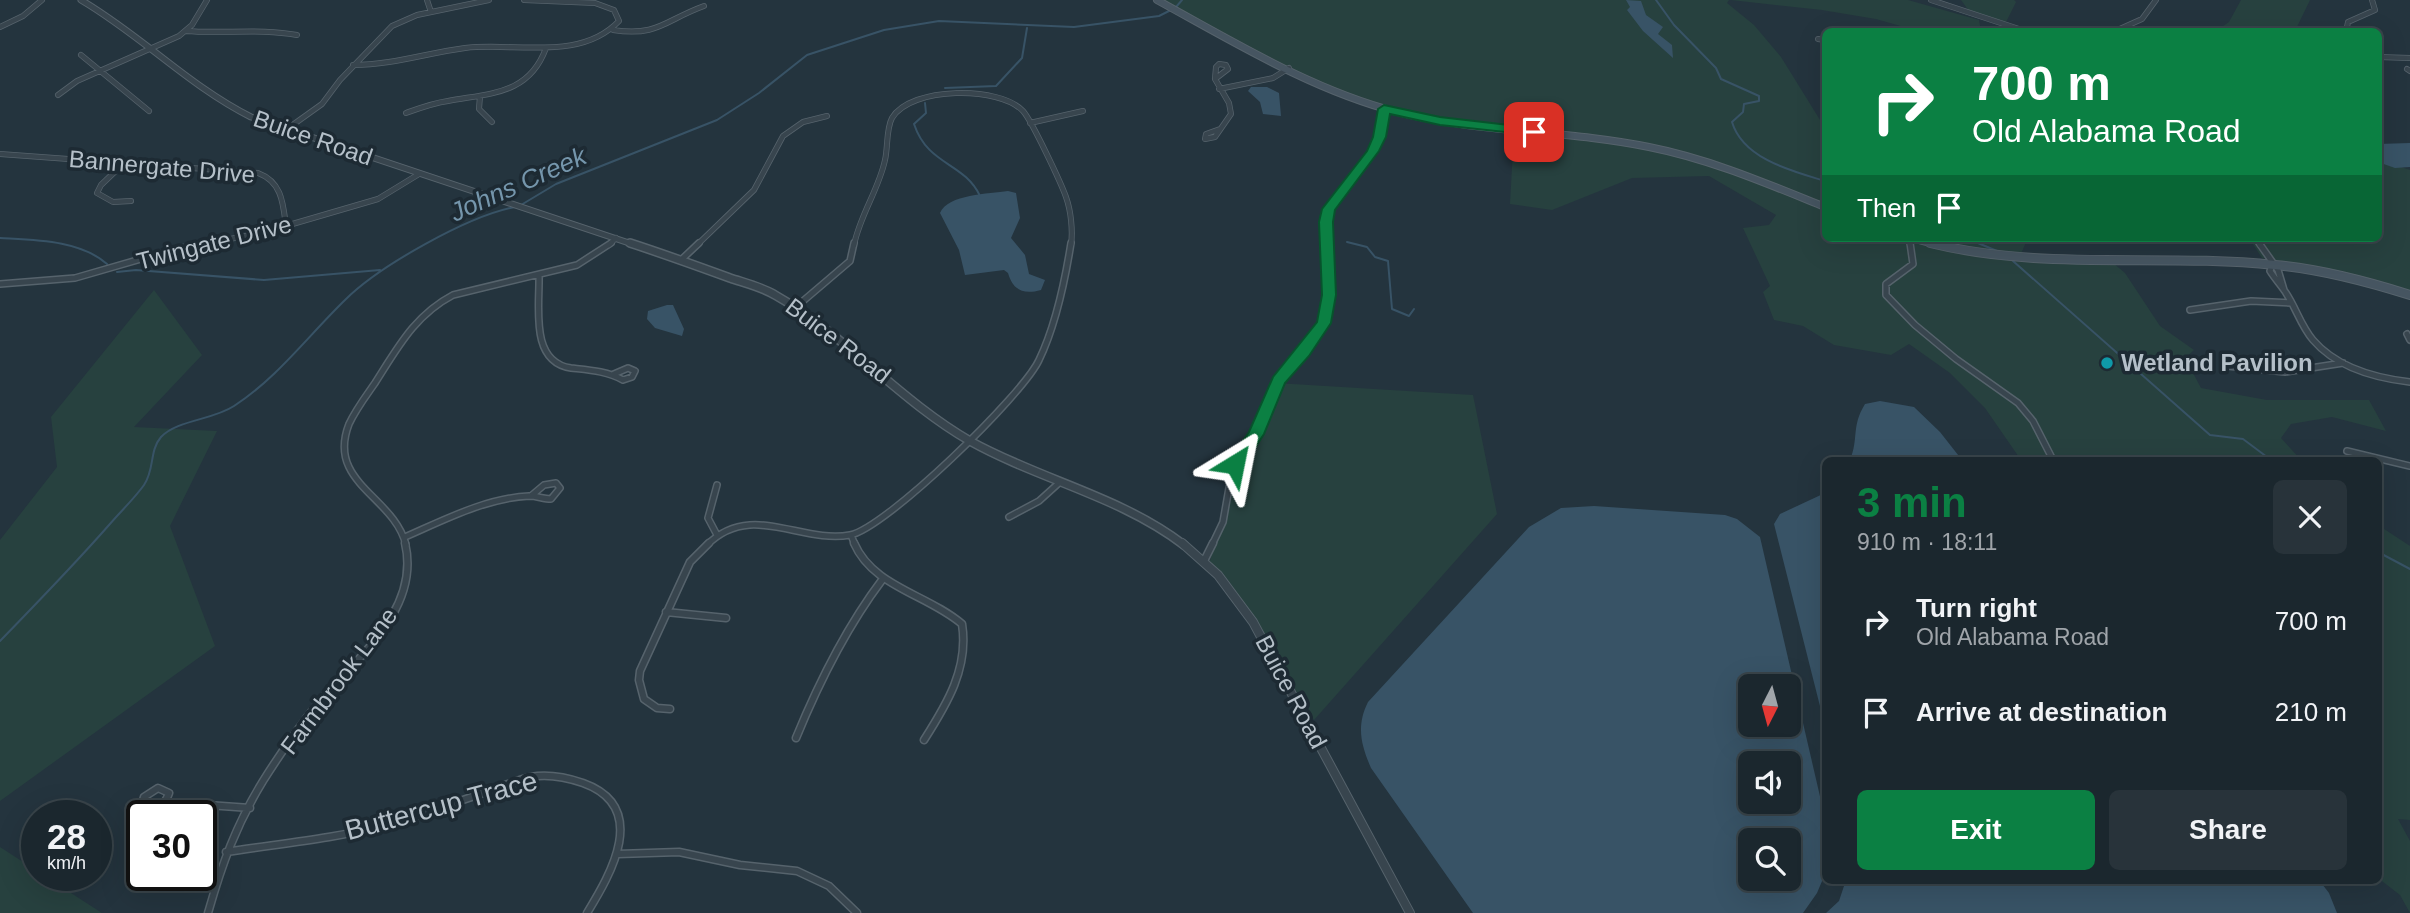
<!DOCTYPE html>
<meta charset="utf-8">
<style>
:root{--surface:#1b272e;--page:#28333a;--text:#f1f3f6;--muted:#a0a5aa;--line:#39444a;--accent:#0b8043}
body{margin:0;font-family:Helvetica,sans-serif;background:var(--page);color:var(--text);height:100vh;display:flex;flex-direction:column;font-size:26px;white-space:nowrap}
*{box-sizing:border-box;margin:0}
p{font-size:23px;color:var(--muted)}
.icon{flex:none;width:38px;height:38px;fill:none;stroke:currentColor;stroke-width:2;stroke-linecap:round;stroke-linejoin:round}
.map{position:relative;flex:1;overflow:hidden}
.details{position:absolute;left:1822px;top:457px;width:560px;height:427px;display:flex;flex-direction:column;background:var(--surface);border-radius:10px;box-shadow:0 7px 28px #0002,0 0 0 2px var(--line)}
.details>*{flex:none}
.top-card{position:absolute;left:1822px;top:28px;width:560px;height:214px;border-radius:10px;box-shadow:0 7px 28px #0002,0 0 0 2px var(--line);background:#0b8043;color:#fff;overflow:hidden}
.needle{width:46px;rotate:186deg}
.buttons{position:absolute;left:1738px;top:674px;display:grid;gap:14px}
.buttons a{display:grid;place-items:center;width:63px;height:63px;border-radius:10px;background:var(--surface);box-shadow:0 7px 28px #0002,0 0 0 2px var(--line);font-size:35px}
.speed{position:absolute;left:21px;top:800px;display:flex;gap:14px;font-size:35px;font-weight:700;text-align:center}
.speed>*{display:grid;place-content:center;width:91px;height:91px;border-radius:50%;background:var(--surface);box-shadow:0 7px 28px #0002,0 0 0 2px var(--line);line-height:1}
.speed small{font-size:18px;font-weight:400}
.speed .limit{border:4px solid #111;border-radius:10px;background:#fff;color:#111}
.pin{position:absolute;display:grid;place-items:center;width:60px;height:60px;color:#fff;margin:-30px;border-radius:14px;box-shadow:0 4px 10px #0006}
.me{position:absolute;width:77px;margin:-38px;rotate:35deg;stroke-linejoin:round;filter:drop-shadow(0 0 5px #0008)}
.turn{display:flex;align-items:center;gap:24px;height:147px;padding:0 35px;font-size:32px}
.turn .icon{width:91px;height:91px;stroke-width:2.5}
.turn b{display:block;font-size:49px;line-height:60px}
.then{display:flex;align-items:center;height:66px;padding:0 35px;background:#0003;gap:14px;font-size:26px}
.round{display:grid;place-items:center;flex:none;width:74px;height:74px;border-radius:10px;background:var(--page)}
.headline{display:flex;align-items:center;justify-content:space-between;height:119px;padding:0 35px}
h1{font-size:42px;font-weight:800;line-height:52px;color:var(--accent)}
.cta{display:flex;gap:14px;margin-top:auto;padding:14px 35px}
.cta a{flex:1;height:80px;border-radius:10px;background:var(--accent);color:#fff;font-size:28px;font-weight:800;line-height:80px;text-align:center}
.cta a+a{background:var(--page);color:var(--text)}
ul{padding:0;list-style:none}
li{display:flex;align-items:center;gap:21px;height:91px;padding:0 35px}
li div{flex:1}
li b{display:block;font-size:26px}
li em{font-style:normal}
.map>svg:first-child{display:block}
.green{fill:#27413f}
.water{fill:#385366;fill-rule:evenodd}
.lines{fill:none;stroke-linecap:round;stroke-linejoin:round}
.stream{stroke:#385366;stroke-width:2}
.minor-far2-casing{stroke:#56636c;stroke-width:6}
.minor-far1-casing{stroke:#56636c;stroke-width:8}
.minor-casing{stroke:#56636c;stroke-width:9}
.tertiary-far2-casing{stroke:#56636c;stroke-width:7}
.tertiary-far1-casing{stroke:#56636c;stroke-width:10}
.tertiary-casing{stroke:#56636c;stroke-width:10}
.secondary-far1-casing{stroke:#56636c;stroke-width:8}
.secondary-casing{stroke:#56636c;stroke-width:10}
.minor-far2{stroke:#38454e;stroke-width:4.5}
.minor-far1{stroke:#38454e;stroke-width:5}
.minor{stroke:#38454e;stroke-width:6}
.tertiary-far2{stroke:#38454e;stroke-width:5}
.tertiary-far1{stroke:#38454e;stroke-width:7}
.tertiary{stroke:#38454e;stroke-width:8}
.secondary-far1{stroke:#465561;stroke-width:6}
.secondary{stroke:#465561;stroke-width:8}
.route{fill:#0b8043;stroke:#07532c;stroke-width:2}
.culture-dot{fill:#0f9aa8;stroke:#1d2a33;stroke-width:2.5}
.labels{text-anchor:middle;stroke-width:7;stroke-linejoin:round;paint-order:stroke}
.street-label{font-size:24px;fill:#b5c0c9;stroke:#1d2a33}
.poi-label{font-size:24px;font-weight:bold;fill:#b5c0c9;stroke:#1d2a33;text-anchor:start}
.water-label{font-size:26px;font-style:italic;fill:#7596ac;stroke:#1d2a33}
.near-street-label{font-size:28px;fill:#b5c0c9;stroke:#1d2a33}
</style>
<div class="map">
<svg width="2410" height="913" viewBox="0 0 2410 913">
<rect width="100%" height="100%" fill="#24343e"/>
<path class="green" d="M 1161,0 L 1729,0 L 1727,3 L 1754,25 L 1781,57 L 1825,128 L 1825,238 L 2028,238 L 2019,258 L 2113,263 L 2125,273 L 2160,326 L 2194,350 L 2185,358 L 2201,388 L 2267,400 L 2369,400 L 2386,431 L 2332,417 L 2291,424 L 2281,438 L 2301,460 L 2021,460 L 1985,408 L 1950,373 L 1909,344 L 1891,355 L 1834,345 L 1803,326 L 1774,320 L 1763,292 L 1770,286 L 1743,228 L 1769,225 L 1776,215 L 1709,176 L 1632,178 L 1552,210 L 1510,204 L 1514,131 C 1459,121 1399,116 1346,96 C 1281,72 1221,34 1161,0 Z
M 1731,0 L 1908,0 L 1979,20 L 1981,31 L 1918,31 L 1876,19 L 1822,10 Z
M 1961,0 L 2014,0 L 2016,2 L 2006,22 L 1969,11 Z
M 2241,0 L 2310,0 L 2295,31 L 2216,31 L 2229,22 Z
M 2378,159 L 2410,170 L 2410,298 L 2323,268 L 2262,258 L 2249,238 L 2378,238 Z
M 154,290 L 202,355 L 134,427 L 217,431 L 170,526 L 215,646 L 0,801 L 0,540 L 57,467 L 51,417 Z
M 1276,383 L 1473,395 L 1497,514 L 1314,720 L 1226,581 L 1209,564 L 1222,522 L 1231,466 L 1261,425 Z
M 2378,525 L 2410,546 L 2410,820 L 2398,819 L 2410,841 L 2410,913 L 2400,895 L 2378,878 Z
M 0,847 L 37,871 L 37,875 L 43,875 L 102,913 L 0,913 Z"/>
<path class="water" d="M 1626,0 L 1641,1 L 1646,15 L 1663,27 L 1658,34 L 1672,45 L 1673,58 L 1643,31 L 1627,10 L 1630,7 Z
M 1251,87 L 1267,87 L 1279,93 L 1281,116 L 1263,114 L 1260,102 L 1248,91 Z
M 2410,143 L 2410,167 L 2395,168 L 2378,162 L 2378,144 Z
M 1008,191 L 1016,193 L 1020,218 L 1011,238 L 1025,255 L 1029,274 L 1045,280 L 1041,290 C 1023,295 1013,290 1008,273 L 1004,270 L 965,275 L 959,250 L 940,213 C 948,194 989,194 1008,191 Z
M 667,305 L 673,305 L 684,329 L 682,336 L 655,328 L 647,319 L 648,311 Z
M 1880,401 L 1914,407 L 1940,432 L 1962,460 L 1850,460 C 1859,438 1851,427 1865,404 Z
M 1825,493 L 1825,726 L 1774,524 L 1780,514 Z
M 1594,506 L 1725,515 L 1737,519 L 1760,537 L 1825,818 L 1825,874 L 1817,893 L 1803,913 L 1473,913 L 1371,768 C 1361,745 1356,726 1368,702 L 1529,527 L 1561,508 ZM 1750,686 L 1788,686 L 1788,724 L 1750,724 ZM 1750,763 L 1788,763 L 1788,802 L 1750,802 ZM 1750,840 L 1788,840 L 1788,878 L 1750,878 Z
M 1846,880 L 2319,880 L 2329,893 L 2337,913 L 1826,913 L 1839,901 Z"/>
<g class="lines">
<path class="stream" d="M 1656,0 L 1674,25 L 1716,68 L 1721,79 L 1759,96 L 1759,101 L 1744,104 L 1743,112 L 1732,122 C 1743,159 1792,171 1825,181
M 1176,7 L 1182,0
M 945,88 L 996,86 L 1022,58 L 1027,28
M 925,103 L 926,113 L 914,124 C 928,166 964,162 980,196
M 521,205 L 556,184 L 717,120 L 759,93 L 807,55 L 884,30 L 939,21 L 1074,27 L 1159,16 L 1171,10
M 0,238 C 35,240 80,240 107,264
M 1966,238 L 1997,251
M 1347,242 L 1367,247 L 1375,257 L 1388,261 L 1392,309 L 1409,316 L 1414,309
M 2013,261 L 2210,435 L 2243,439 L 2271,460
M 117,272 L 136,270 L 264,280 L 380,270
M 2378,552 L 2410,569
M 0,641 C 37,603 74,565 109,525 C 120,512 134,499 144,485 C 155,469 149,451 161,437 C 177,420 213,420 234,406 C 277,378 308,336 345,300 C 379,266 468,216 515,207"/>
<g class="minor-far2-casing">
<path id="minor-far2" d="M 427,0 L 431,12
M 1931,0 L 2028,32
M 0,27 L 23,16 L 42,0
M 613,30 C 658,37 665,20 704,6
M 186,31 C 223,34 261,28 297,35
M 2113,32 L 2142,19 L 2156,0
M 2346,32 L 2348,22 L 2375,10 L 2372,0
M 1818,39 L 1825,40
M 81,55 L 149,111
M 2378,57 L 2410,58
M 1219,64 L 1226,65 L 1228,69 L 1215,79 L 1216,67 Z
M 353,65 C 392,65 427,53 465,48 C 515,42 580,62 619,21 L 614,10 L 595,3 L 524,0
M 2407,69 L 2410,71
M 1215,79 L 1229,103 L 1231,114 L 1215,137 L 1205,139 L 1206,134 L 1220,129
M 1219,89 L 1273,78 L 1289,68
M 58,95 L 77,81 L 179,36 L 192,25 L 207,0
M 480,96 L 479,109 L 492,122
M 406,113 C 420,108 433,103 448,101 C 490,93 529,95 546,48
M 1030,123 L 1083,111
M 287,129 L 322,104 L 340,80 L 392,26 L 417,15 L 489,0
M 0,154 L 258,173 C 282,182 283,203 286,226
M 124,163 L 101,185 L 97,193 L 113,202 L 131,201
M 1909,238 L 1910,245
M 2256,238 L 2260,245
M 200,245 L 265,232 L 378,199 L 419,174
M 609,245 L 616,238
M 697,245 L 754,190 L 783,136 L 803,122 L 827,116
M 854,245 C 860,215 879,189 885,160 C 888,148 886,129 892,118 C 911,86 1000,86 1023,111 C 1032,121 1061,183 1066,197 C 1071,211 1073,231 1071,245
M 1326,245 C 1324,187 1356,188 1376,146 C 1381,135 1382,121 1384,109"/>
</g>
<g class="minor-far1-casing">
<path id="minor-far1" d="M 1910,243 L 1913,264 L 1886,284 L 1886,295 L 1915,325 L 1956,359 L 2018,403 L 2033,421 L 2053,460
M 2259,243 L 2278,270 L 2284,290
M 681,260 L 699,243
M 2272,265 L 2270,271 C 2275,279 2281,285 2286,293 C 2296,308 2301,326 2313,340 C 2337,368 2375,378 2410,382
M 539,275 C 540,305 529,362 571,368 C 589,370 607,371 623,380 L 632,377 L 635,371 L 628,368 L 614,374
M 0,284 L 75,278 L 172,250 L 209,243
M 796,307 L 850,261 L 854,243
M 2190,310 L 2251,301 L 2291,303
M 2407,334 L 2410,340
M 2227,366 L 2285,372 L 2343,363
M 2347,451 L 2410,466
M 717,485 L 708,518 L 717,535
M 1009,517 L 1039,501 L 1060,482
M 851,535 L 855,545
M 405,537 C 444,520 486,498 529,496 C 537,496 543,499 551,499 L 560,488 L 556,483 L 544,485 L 531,496
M 406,545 C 394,496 326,483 349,424 C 356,409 366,396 375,383 C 398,347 415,315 453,295 L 577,265 L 611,243
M 707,545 C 751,501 801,544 850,535 C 885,529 1023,395 1039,360 C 1056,325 1065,281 1071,243
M 1212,545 L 1223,522 L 1232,471 L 1256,434 L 1279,380 L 1324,323 L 1329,296 L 1326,243"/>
</g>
<g class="minor-casing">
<path id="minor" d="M 854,543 C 873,587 927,594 962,624 C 969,668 947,704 924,740
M 1204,561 L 1213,543
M 666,612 L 726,618
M 670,709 L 657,708 L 644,699 L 639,680 L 640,671 L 690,562 L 709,543
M 796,738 C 819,682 845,629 882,580
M 158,788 L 169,793 C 165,805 154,816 141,808 L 144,797 Z
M 166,802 L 250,808
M 226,852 C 276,844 335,839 384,825 C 420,816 455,802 490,791 C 503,786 517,780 531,777 C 547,774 568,778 583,783 C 650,807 611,874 587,913
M 618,854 L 679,852 L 740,865 L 797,871 L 829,886 L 857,913
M 208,913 C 222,864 236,825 263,781 C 280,754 298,728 318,703 C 357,658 421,609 405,543"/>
</g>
<g class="tertiary-far2-casing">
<path id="tertiary-far2" d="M 81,0 C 141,35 189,86 251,117 L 635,245"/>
</g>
<g class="tertiary-far1-casing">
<path id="tertiary-far1" d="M 630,243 C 664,254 697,266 730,278 C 745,283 762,287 775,295 C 844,334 900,401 970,441 C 1040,480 1120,496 1184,545"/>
</g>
<g class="tertiary-casing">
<path id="tertiary" d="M 1182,543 L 1218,575 L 1253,622 L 1410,913"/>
</g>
<g class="secondary-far1-casing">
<path id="secondary-far1" d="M 1157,0 C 1234,42 1312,90 1397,112 C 1480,133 1566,130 1649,147 C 1710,159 1768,184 1825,207
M 1911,238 L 1937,245"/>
</g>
<g class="secondary-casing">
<path id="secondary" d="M 1930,243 C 2043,271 2160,253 2275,265 C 2321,269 2366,281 2410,295"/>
</g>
<use href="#minor-far2" class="minor-far2"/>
<use href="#minor-far1" class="minor-far1"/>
<use href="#minor" class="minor"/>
<use href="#tertiary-far2" class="tertiary-far2"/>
<use href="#tertiary-far1" class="tertiary-far1"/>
<use href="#tertiary" class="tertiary"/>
<use href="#secondary-far1" class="secondary-far1"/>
<use href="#secondary" class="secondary"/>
</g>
<path class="route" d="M 1384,105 L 1440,117 L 1534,128 L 1540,132 L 1534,135 L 1440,125 L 1390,114 L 1386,137 L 1379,151 L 1335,210 L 1333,222 L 1336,295 L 1331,323 L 1309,356 L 1285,383 L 1264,434 L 1241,469 L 1229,469 L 1227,464 L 1249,432 L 1273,377 L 1317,322 L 1322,295 L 1319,222 L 1322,209 L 1367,151 L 1373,137 L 1378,109 Z"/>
<circle class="culture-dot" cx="2107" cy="363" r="7"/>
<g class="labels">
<g class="street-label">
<text transform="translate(313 138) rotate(19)" y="8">Buice Road</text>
<text transform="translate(162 167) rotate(5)" y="8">Bannergate Drive</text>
<text transform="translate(214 243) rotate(-14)" y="8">Twingate Drive</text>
<text transform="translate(838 341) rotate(37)" y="8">Buice Road</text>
<text transform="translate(339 681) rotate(-53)" y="8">Farmbrook Lane</text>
<text transform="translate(1291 692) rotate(62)" y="8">Buice Road</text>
</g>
<g class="poi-label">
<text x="2121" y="371">Wetland Pavilion</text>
</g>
<g class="water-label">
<text transform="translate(518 184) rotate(-24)" y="9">Johns Creek</text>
</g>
<g class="near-street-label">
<text transform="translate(441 805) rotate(-15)" y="10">Buttercup Trace</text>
</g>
</g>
</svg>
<div class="buttons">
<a><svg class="needle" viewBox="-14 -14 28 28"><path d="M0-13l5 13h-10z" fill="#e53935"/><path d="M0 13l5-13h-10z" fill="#a0a5aa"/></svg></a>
<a><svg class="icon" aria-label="sound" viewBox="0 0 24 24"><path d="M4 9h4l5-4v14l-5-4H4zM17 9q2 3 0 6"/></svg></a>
<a><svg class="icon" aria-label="search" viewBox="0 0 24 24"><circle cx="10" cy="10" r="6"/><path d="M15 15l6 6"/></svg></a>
</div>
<div class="speed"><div>28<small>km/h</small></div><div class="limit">30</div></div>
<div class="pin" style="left:1534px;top:132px;background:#d93025"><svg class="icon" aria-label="arrive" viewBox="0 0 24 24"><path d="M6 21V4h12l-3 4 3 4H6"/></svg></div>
<svg class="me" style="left:1235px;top:464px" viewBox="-20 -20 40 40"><path d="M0-17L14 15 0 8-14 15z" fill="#0b8043" stroke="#fff" stroke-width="4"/></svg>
<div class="top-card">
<div class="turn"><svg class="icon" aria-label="right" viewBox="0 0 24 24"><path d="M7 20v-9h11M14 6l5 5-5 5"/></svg><div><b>700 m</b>Old Alabama Road</div></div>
<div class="then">Then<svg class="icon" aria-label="arrive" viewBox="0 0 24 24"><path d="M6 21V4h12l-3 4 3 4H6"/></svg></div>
</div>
<section class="details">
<div class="headline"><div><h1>3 min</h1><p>910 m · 18:11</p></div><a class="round"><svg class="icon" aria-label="close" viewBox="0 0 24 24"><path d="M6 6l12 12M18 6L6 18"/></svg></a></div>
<ul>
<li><svg class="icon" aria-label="right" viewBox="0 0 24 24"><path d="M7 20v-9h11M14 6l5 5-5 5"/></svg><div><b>Turn right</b><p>Old Alabama Road</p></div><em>700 m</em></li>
<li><svg class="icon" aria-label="arrive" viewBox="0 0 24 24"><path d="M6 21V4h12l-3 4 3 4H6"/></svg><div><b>Arrive at destination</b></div><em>210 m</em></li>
</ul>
<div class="cta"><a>Exit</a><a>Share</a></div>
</section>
</div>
